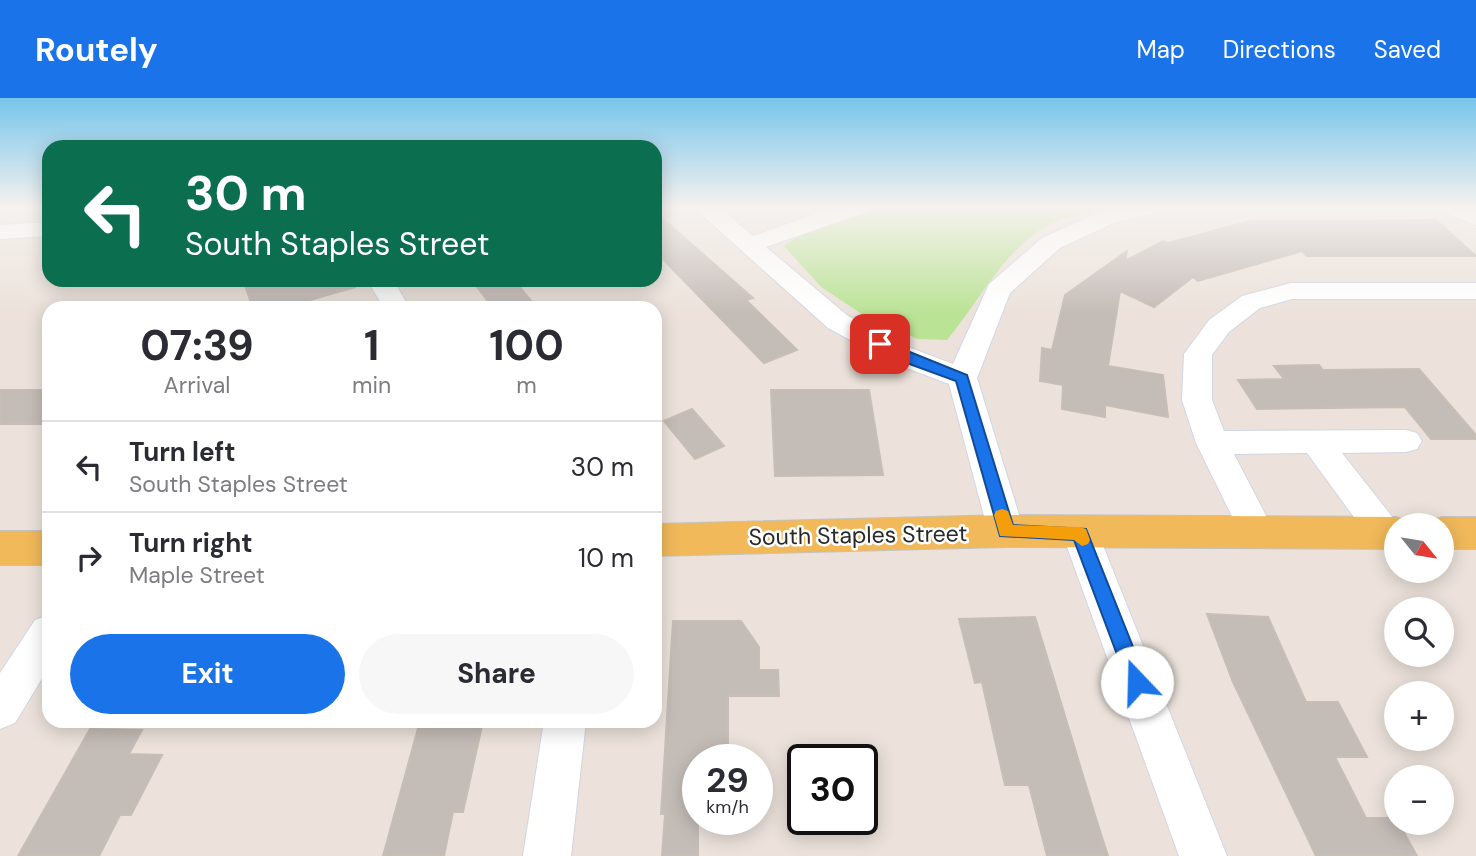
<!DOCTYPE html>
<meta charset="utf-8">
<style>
:root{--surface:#fff;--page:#f7f7f7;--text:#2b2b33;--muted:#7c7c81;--line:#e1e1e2;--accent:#1a73e8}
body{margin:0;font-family:"DM Sans",sans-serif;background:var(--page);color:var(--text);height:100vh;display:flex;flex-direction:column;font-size:26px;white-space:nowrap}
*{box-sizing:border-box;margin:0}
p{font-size:23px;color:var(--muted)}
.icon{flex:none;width:38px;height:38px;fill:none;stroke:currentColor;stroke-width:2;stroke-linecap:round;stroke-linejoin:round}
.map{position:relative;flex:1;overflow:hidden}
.panel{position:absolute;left:42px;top:203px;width:620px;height:427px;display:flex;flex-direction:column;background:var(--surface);border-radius:21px;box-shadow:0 4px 18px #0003}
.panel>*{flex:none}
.top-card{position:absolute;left:42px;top:42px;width:620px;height:147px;border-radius:21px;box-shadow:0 4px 18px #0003;background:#0b6e4f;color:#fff;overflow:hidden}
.needle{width:46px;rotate:120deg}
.fabs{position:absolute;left:1384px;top:415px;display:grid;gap:14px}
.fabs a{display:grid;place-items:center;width:70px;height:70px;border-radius:50%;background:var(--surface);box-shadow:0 4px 18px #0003;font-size:35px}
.speed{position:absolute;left:682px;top:646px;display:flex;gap:14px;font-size:35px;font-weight:700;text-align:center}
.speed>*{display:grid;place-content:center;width:91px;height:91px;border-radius:50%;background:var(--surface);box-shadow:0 4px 18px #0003;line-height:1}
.speed small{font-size:18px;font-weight:400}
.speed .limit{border:4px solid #111;border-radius:10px;background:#fff;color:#111}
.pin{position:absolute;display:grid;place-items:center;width:60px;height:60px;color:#fff;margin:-30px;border-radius:14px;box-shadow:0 4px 10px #0006}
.me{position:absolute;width:77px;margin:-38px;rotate:339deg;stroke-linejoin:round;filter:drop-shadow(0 0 5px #0008)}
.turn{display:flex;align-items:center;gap:24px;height:147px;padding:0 28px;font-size:32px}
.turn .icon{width:91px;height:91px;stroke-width:2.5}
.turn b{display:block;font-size:49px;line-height:60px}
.eta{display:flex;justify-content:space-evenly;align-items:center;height:119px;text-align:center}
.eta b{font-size:42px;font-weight:700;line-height:49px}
.button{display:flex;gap:14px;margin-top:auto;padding:14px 28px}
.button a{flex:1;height:80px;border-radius:42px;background:var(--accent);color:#fff;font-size:28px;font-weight:700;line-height:80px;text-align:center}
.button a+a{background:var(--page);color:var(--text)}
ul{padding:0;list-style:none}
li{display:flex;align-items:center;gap:21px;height:91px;padding:0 28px;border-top:2px solid var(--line)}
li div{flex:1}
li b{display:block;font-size:26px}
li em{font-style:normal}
header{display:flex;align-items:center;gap:42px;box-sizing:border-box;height:98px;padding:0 35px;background:var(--accent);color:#fff}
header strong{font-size:33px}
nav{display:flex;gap:38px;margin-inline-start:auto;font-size:24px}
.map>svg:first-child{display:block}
.green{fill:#bbe396}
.building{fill:#c4bcb7;stroke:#c7beb4;stroke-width:2}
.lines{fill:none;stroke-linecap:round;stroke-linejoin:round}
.minor-casing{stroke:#d0d6e2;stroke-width:2}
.major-casing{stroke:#c3c3c3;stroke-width:2}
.minor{fill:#fff;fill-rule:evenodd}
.major{fill:#f1b95a;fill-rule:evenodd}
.route{fill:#1a73e8;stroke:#114b97;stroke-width:2}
.slow{fill:#f59e0b}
.labels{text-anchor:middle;stroke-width:5;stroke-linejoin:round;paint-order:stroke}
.street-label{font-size:23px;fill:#292929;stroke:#fff}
</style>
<header>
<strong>Routely</strong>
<nav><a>Map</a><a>Directions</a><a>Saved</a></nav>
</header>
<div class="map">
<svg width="1476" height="758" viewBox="0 0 1476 758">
<rect width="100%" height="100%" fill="#ece2db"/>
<path class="green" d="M 879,109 L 1101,109 C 1082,116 1057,121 1040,132 C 999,160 978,205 947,242 L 918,241 L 871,222 L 821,189 L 784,148 L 802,135 Z"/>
<path class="building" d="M 654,113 L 753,200 L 746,202 L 797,252 L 764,265 L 654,152 Z
M 1436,122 L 1476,158 L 1307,158 L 1302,153 L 1198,183 L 1193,179 L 1154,209 L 1120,193 L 1108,268 L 1163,277 L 1168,319 L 1105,307 L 1105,319 L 1062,311 L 1063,287 L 1040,283 L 1042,250 L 1052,252 L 1065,197 L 1127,153 L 1125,163 L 1163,143 L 1168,145 L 1250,123 Z
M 243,182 L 354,182 L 355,189 L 300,205 L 302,210 L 253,210 Z
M 472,182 L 514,182 L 537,210 L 493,210 Z
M 1319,267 L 1323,272 L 1419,271 L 1476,337 L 1476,341 L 1431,341 L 1405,309 L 1257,311 L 1238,282 L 1284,281 L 1274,268 Z
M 0,292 L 49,292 L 49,326 L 0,326 Z
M 771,292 L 869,292 L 883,377 L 775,378 Z
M 692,311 L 724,348 L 695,361 L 664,323 Z
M 1207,516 L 1268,519 L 1306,604 L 1338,604 L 1367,659 L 1335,659 L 1366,720 L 1396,720 L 1417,758 L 1316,758 L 1233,584 Z
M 1035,519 L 1095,717 L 1108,758 L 1047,758 L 1029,687 L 1005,687 L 982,584 L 975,585 L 959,521 Z
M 673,523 L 741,523 L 759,549 L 759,572 L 778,572 L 779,598 L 728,598 L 728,662 L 698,662 L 698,758 L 662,758 L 665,716 L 661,716 Z
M 420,623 L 483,623 L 463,714 L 453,714 L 444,758 L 383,758 Z
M 90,631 L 142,632 L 129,656 L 162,657 L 131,717 L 120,717 L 99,758 L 18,758 Z"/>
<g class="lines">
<g class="minor-casing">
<path id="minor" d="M 693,109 L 719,109 L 753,138 L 835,109 L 870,109 L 866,114 L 766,149 L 848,218 L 911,250 L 953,266 L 989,186 L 1042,140 L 1100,114 L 1121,109 L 1165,109 L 1161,114 L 1116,124 L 1060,150 L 1010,195 L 977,280 L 1024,433 L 1018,443 L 1006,447 L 994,443 L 988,433 L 949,286 L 891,264 L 828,230 Z
M 1438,109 L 1476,111 L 1476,127 L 1442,114 Z
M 49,124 L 49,138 L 0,141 L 0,127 Z
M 367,182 L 393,182 L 410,210 L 384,210 Z
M 1291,185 L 1476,185 L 1476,201 L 1292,201 L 1260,210 L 1229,234 L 1212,257 L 1212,302 L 1224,333 L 1406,332 L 1417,335 L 1422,343 L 1417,351 L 1406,354 L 1342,355 L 1397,425 L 1396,445 L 1385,449 L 1373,445 L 1307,355 L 1234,356 L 1275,435 L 1269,445 L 1257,449 L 1245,445 L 1196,345 L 1182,302 L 1184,256 L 1209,222 L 1242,198 Z
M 1080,421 L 1092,425 L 1098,435 L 1227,758 L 1179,758 L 1062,435 L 1068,425 Z
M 49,517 L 49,569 L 15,625 L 0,631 L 0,575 L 35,522 Z
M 544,623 L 586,623 L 571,758 L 523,758 Z"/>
</g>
<g class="major-casing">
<path id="major" d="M 1006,417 L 1396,419 L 1410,424 L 1412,427 L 1396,427 L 1396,451 L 1006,449 L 654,458 L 654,426 Z
M 1442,419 L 1476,419 L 1476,451 L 1442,451 L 1442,427 L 1426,427 L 1428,424 Z
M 0,433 L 49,433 L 49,467 L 0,467 Z"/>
</g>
<use href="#minor" class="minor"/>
<use href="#major" class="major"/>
</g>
<linearGradient id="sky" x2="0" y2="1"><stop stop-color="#77c5eb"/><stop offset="0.51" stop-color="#f6f2ef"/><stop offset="1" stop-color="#f6f2ef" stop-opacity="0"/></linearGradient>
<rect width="1476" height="215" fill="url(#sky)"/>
<path class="route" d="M 880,242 L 967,277 L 1013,427 L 1086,431 L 1147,584 L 1144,591 L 1137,593 L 1130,591 L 1074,442 L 1000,438 L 956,283 L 896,261 L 875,249 L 873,246 Z"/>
<path class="slow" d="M 1002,411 L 1008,413 L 1013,427 L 1080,429 L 1086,431 L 1090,442 L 1088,446 L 1082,448 L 1074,442 L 1000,438 L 994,417 L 996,413 Z"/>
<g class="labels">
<g class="street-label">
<text transform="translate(858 437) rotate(-1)" y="8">South Staples Street</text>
</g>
</g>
</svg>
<div class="fabs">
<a><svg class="needle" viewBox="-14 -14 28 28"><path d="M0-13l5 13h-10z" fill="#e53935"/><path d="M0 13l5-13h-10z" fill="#7c7c81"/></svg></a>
<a><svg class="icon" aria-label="search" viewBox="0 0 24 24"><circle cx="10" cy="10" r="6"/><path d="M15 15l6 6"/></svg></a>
<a>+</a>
<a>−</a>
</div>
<div class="speed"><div>29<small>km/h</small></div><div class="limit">30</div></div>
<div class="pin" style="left:880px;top:246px;background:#d93025"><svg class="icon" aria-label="arrive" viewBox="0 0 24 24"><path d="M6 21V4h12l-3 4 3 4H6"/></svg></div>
<svg class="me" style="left:1137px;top:584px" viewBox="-20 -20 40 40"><circle r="19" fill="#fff"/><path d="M0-13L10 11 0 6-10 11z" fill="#1a73e8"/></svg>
<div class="top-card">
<div class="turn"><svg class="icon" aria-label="left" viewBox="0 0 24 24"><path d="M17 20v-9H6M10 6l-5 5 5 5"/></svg><div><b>30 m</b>South Staples Street</div></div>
</div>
<section class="panel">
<div class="eta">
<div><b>07:39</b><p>Arrival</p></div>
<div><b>1</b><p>min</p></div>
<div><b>100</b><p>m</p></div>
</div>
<ul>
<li><svg class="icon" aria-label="left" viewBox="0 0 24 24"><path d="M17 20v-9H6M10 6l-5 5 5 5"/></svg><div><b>Turn left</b><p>South Staples Street</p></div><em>30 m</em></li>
<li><svg class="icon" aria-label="right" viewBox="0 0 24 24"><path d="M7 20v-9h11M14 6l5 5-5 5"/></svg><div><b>Turn right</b><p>Maple Street</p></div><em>10 m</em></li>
</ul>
<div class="button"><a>Exit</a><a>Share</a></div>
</section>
</div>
